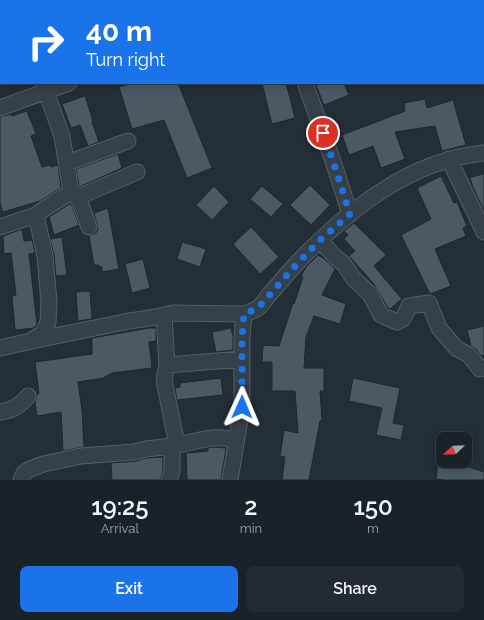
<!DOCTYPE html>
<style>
:root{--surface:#1a2229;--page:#232a31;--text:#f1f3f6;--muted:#9fa4a8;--line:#383f46;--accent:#1a73e8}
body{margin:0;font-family:Raleway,sans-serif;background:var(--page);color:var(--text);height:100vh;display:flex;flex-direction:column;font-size:15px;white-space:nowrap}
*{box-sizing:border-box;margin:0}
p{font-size:13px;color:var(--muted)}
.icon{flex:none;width:22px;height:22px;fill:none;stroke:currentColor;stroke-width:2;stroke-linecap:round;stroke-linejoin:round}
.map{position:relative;height:480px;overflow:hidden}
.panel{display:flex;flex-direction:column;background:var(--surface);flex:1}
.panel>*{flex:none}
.guide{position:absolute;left:0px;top:0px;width:484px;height:84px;box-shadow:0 2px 10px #0003,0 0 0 1px var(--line);background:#1a73e8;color:#fff;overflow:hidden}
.needle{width:26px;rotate:247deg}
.buttons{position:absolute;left:436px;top:432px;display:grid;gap:8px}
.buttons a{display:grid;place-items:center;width:36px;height:36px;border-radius:8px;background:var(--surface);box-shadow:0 2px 10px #0003,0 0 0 1px var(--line);font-size:20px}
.pin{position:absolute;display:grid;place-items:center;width:34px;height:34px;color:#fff;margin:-17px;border:2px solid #fff;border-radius:50%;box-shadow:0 1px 4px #0007}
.me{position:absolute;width:44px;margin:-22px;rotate:1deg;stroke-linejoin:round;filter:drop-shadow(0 0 3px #0008)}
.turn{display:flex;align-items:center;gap:14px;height:84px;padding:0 20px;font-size:18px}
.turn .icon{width:52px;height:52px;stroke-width:2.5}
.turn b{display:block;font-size:28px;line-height:34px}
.eta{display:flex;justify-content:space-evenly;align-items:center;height:68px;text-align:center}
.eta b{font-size:24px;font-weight:600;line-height:28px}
.primary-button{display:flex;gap:8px;margin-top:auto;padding:8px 20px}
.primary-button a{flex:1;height:46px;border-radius:8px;background:var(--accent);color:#fff;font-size:16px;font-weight:600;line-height:46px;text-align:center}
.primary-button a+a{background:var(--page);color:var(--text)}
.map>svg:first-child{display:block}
.building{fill:#4b5963;stroke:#1e272f}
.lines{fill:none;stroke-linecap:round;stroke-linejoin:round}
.street-casing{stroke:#545e66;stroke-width:17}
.street{stroke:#364048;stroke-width:15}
.route{stroke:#1a73e8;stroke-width:7;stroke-dasharray:0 12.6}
</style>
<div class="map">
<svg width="484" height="480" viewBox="0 0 484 480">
<rect width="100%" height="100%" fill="#232e37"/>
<path class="building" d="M 132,83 L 178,83 L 212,168 L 187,178 L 164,120 L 132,129 L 119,87 Z
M 262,83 L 286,83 L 295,118 L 272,124 Z
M 315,83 L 344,83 L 349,95 L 324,105 Z
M 85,96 L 93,121 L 92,122 L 99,142 L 88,146 L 80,125 L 71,128 L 62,104 Z
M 425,99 L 427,108 L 453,100 L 466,145 L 442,151 L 435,126 L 395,132 L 405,159 L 381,168 L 373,146 L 349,155 L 342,135 L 405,111 L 404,103 Z
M 27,111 L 36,134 L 31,136 L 42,167 L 50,165 L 51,167 L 58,165 L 61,188 L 40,201 L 3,212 L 0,203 L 0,117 L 11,114 L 12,116 Z
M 118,154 L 122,168 L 79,187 L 76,169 Z
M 484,174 L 484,211 L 472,185 L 470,177 Z
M 441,176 L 454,203 L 457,202 L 467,226 L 463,228 L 466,236 L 435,249 L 451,286 L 430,294 L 401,235 L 431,219 L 417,188 Z
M 310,185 L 330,205 L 311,225 L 290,205 Z
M 214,186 L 229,202 L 212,220 L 196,205 Z
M 262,186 L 283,204 L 271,217 L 250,199 Z
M 71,203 L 79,225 L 54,235 L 49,217 Z
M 108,208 L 119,269 L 102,272 L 102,267 L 99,267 L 99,265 L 94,265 L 89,236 L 96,233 L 98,229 L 97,224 L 94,213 Z
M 354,223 L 386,255 L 374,266 L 402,299 L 390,309 L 388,308 L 374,284 L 349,256 L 355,251 L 344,239 L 348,235 L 344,231 Z
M 251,227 L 279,257 L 260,274 L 233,244 Z
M 22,229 L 24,241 L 32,240 L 35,253 L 29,254 L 37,324 L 34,328 L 15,330 L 12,296 L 16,295 L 11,253 L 4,254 L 3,236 Z
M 62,237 L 67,275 L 56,276 L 54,255 L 50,239 Z
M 182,242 L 206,249 L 200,267 L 177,259 Z
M 318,255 L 323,258 L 335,269 L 322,295 L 346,304 L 340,324 L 314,316 L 306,337 L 304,368 L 324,368 L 324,391 L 320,391 L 322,420 L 320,421 L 309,480 L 282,480 L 285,457 L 280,456 L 284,430 L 298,433 L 295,391 L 272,391 L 272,362 L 262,362 L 263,345 L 279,346 L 293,303 L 294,304 L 303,277 L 301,276 L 306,267 Z
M 143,259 L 150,288 L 132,293 L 125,264 Z
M 90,291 L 92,319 L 78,321 L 76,292 Z
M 484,326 L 484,355 L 481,356 L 476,349 L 471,346 L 467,330 Z
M 149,328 L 156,328 L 156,341 L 149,342 L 152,368 L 112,373 L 103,378 L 78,382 L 82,410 L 84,447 L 63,451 L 61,412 L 37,416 L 35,402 L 37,394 L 39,394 L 35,362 L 92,354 L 92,338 Z
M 231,328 L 233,337 L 233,350 L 216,352 L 212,332 Z
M 221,378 L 223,395 L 177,400 L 175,388 L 180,387 L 180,383 Z
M 353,378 L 400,388 L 393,423 L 404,425 L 401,440 L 376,435 L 382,408 L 349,401 Z
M 212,447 L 226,448 L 221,480 L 187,480 L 186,453 L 208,451 L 208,448 Z
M 163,457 L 163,470 L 160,480 L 112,480 L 111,463 L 136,461 L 146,458 Z
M 438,461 L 467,461 L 466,466 L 484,472 L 484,480 L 444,480 L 436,479 Z"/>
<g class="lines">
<g class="street-casing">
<path id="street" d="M 120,0 L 121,1
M 295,1 L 297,0
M 0,12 L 1,13
M 43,83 L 62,136 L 71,192 L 78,197 L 89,227
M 305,83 L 333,161 L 350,214
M 0,108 L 69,83
M 449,159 L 484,232
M 67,163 L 128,141
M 78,197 L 137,172
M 0,227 L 36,215 L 44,209 L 71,192
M 320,240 L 334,256 L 344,264 L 353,278 L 370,294 L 381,315 L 397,322 L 403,319 L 409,306 L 429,303 L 439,328 L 456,348 L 469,355 L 480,369 L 484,368
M 164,316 L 167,365 L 164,380 L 177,445
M 32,340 L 43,333 L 48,322 L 49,302 L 45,256 L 36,215
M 0,348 C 41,338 82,331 124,322 C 140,319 157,318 172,313 L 244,314
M 167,365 L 242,359
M 0,412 C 13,410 20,406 28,396
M 21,480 L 24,473 L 28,470 L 43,464 L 81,456 L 134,452 L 146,449 L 172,446
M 169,480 L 172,471 L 172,446 C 189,444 207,436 224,438 C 228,438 232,441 236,442
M 230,480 L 242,407 L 242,337 L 244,314 C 248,312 254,311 258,308 C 262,305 265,300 268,296 C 277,286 286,275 296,264 C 346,212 409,160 484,153"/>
</g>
<use href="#street" class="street"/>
</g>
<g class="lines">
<path class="route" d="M 242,407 L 242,337 L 244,314 L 258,308 L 296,265 L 320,240 L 350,214 L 333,161 L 323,133"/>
</g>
</svg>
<div class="buttons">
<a><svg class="needle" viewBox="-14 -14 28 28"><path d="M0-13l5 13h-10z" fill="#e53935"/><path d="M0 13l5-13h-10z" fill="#9fa4a8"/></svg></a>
</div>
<div class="pin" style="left:323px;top:133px;background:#d93025"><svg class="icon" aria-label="arrive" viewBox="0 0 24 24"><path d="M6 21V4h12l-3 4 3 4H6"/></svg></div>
<svg class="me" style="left:242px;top:407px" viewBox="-20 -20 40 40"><path d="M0-17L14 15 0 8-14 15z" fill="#1a73e8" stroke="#fff" stroke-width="4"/></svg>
<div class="guide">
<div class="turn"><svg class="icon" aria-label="right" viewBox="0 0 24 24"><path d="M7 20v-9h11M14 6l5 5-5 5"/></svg><div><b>40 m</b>Turn right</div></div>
</div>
</div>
<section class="panel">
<div class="eta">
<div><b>19:25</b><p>Arrival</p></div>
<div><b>2</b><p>min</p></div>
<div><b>150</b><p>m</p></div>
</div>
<div class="primary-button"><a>Exit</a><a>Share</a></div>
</section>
